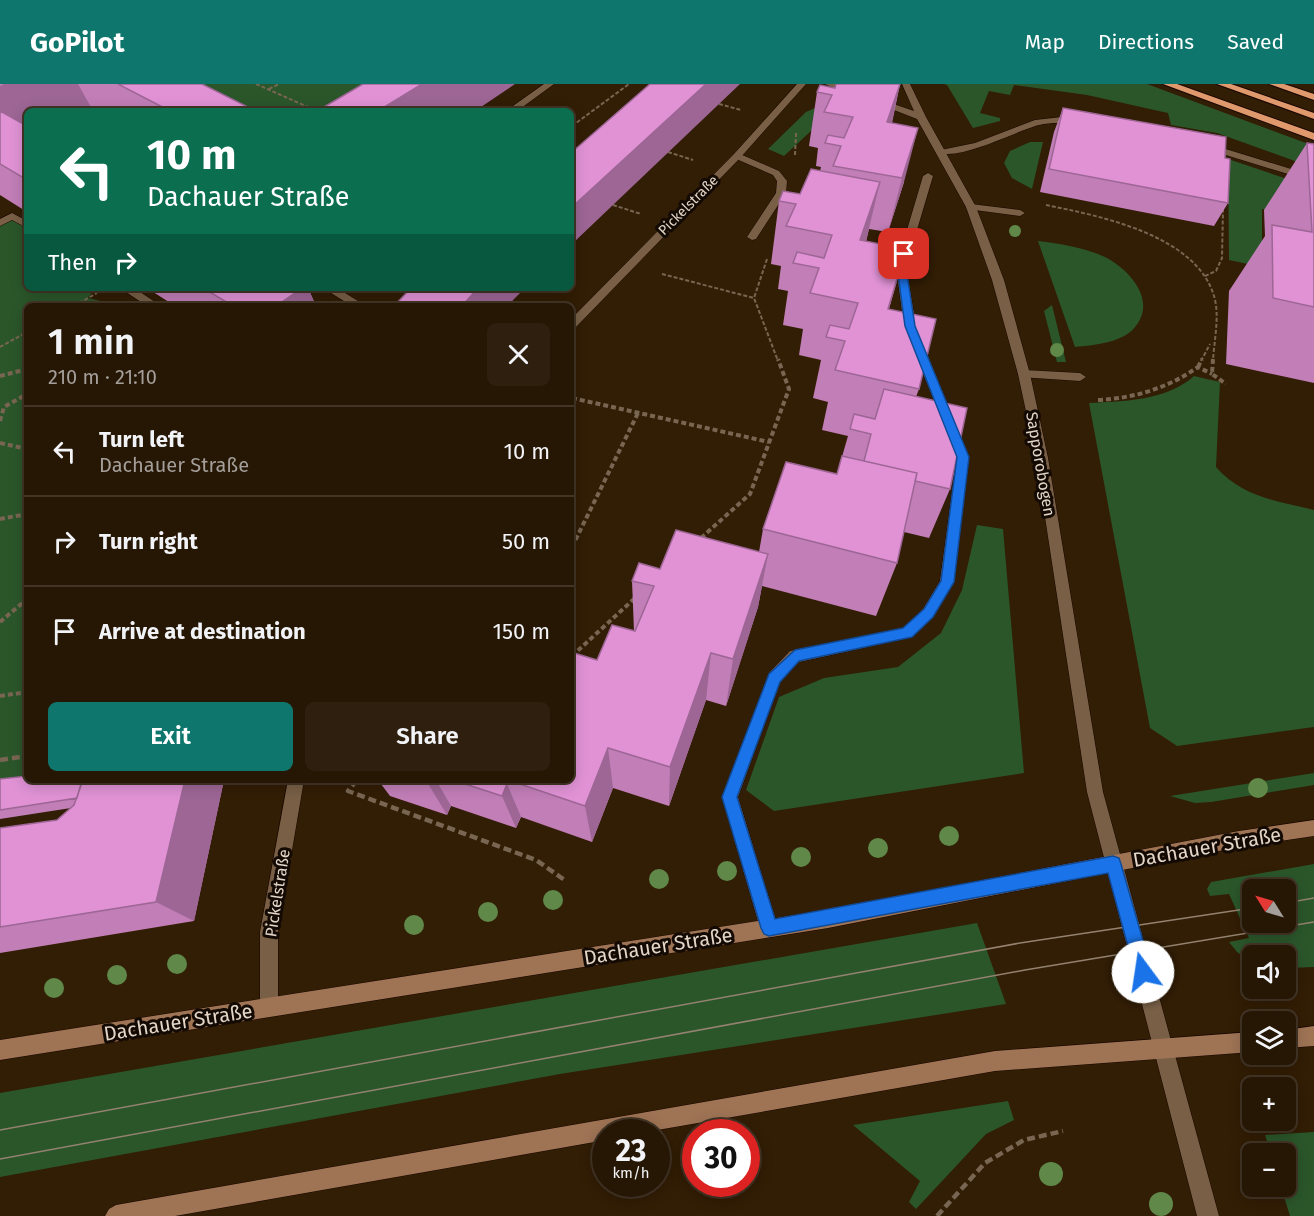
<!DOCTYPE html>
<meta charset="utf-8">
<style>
:root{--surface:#261604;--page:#2e1f0e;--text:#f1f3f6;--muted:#a49f9a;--line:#423526;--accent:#0f766e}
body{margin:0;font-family:"Fira Sans",sans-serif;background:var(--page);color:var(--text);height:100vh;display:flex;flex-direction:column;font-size:22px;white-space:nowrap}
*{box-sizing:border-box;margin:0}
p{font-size:20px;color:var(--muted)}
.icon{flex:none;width:33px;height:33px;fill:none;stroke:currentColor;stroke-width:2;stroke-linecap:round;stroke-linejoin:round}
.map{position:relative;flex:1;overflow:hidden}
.details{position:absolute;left:24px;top:219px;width:550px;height:480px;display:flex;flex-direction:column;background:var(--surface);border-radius:9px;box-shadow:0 3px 15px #0003,0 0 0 2px var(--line)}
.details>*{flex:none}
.hud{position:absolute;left:24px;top:24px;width:550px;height:183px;border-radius:9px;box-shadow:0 3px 15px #0003,0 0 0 2px var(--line);background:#0b6e4f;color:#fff;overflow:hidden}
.needle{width:39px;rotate:307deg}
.buttons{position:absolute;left:1242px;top:795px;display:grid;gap:12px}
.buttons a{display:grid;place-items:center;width:54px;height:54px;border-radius:9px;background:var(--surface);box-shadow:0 3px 15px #0003,0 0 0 2px var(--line);font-size:30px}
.speed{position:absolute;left:592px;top:1035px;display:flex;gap:12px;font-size:30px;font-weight:700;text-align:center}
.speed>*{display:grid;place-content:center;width:78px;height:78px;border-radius:50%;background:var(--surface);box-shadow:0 3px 15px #0003,0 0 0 2px var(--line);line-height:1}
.speed small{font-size:15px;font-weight:400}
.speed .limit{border:9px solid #d22;background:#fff;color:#111}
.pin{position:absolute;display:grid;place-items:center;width:51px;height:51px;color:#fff;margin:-26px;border-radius:12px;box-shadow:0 3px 9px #0006}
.me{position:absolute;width:66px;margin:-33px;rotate:346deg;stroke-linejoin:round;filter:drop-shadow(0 0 4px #0008)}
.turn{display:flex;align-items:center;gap:21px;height:126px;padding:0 24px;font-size:27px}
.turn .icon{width:78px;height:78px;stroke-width:2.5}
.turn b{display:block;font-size:42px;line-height:51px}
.then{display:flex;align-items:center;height:57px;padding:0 24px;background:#0003;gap:12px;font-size:22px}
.round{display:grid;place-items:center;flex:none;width:63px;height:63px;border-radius:9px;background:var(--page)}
.head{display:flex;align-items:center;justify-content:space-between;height:102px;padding:0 24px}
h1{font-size:36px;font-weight:600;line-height:45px}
.action{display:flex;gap:12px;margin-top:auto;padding:12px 24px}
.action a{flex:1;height:69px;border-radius:9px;background:var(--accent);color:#fff;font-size:24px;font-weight:600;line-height:69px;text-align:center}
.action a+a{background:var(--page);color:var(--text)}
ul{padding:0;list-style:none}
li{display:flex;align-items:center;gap:18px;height:90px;padding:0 24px;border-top:2px solid var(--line)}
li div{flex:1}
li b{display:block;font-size:22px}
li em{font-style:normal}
header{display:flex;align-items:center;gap:36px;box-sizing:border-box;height:84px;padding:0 30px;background:var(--accent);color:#fff}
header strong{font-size:28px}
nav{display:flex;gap:33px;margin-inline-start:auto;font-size:21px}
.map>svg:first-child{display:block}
.green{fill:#2b562a;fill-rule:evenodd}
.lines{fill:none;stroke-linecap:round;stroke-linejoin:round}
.service-casing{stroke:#190600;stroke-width:1}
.minor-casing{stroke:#190600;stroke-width:1}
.secondary-casing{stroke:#190600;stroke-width:1}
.trunk-casing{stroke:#190600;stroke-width:2}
.path-far2{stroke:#786652;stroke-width:2;stroke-dasharray:4 2;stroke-linecap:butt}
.path-far1{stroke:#786652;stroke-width:4;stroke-dasharray:5 3;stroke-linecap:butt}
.path{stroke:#786652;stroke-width:4.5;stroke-dasharray:8 4;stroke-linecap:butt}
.service{fill:#785f46;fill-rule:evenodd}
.minor{fill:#785f46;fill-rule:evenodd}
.secondary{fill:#9f7455;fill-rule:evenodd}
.trunk{fill:#e0986d;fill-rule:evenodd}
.tram{stroke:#93826f;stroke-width:1.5}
.tree{fill:#5f8849}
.wall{fill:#c17eb7}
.shaded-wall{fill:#9d6695}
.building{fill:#e092d5;stroke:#9d6695;stroke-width:1.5}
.route{fill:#1a73e8;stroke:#114b97;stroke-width:1.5}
.labels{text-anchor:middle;stroke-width:6;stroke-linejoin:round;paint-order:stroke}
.far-street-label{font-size:14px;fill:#e3d5c7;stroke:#130a03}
.street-label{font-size:16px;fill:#e3d5c7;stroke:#130a03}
.near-street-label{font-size:20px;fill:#e3d5c7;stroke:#130a03}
</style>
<header>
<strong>GoPilot</strong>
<nav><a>Map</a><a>Directions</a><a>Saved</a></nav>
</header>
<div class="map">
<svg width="1314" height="1132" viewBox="0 0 1314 1132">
<rect width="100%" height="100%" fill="#321d05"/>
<path class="green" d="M 196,0 L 412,0 L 366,27 L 245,27 Z
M 944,0 L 1147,0 L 1314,62 L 1314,84 L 1217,49 L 1171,41 L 1168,29 L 1087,11 L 1014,1 L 1010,11 L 989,7 L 980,29 L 1000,34 L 1000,37 L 973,44 L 947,1 Z
M 822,21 L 825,34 L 784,72 L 768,65 L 806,28 Z
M 1030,58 L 1043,58 L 1032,105 L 1012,94 L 1004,79 L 1010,67 Z
M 1228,75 L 1314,104 L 1314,134 L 1262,125 L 1262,183 L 1229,176 Z
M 12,132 L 27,142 L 27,204 L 95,204 L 88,214 L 121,222 L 27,222 L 27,696 L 0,705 L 0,139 Z
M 1038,157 C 1061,160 1083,163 1105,173 C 1127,184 1155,213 1138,239 C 1126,259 1095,261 1075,263 Z
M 1052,221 L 1066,278 L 1057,278 L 1044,227 Z
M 1194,292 L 1220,298 L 1216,383 C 1242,413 1277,417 1314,426 L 1314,643 L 1177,662 L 1150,644 L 1089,319 C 1124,317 1166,317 1194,292 Z
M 977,441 L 1003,445 L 1024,689 L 774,727 L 746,706 L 779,613 L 824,594 L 898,583 L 941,549 L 962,506 Z
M 1314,689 L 1314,701 L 1211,718 L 1195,719 L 1170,712 Z
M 1314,780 L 1314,883 L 1286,884 L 1286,872 L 1252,872 L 1252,878 L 1237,868 L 1229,858 L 1249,854 L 1229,810 L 1210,812 L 1207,805 L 1211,798 ZM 1252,806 L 1286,806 L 1286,838 L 1252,838 Z
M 977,839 L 1006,920 L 560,990 L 0,1093 L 0,1009 Z
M 1008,1017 L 1014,1036 L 986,1050 L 916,1125 L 909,1118 L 920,1097 L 853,1041 Z
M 1314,1048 L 1314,1132 L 1290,1132 L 1281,1103 L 1286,1102 L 1286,1070 L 1271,1069 L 1265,1051 Z"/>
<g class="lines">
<g class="service-casing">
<path id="service" d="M 1062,33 L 1082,37 L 1077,40 C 1064,39 1052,38 1039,41 C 1018,46 954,80 936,67 L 975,59 L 1035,36 Z
M 1206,59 L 1314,92 L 1314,98 L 1203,64 L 1201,62 Z
M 734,70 L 740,70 L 779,87 L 787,97 L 786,109 L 756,155 L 752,156 L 747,153 L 776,109 L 777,97 L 773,91 L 734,74 Z
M 928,89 L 933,92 L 906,183 L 916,242 L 969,373 L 954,498 L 933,533 L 912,553 L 799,578 L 780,598 L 738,713 L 778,844 L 775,850 L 769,853 L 763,850 L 760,844 L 722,713 L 769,589 L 790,567 L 795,566 L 903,544 L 923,525 L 940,497 L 957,373 L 904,242 L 896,183 L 923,92 Z
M 971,120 L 1020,126 L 1025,129 L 1020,132 L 967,125 L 966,123 Z
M 12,129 L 27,137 L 27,144 L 12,136 L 0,142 L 0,135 Z
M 120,204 L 134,204 L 161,222 L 147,222 Z
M 1024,286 L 1080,289 L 1086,293 L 1080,297 L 1020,293 L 1018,290 Z"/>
</g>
<g class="minor-casing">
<path id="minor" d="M 544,0 L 554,0 L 517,27 L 506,27 Z
M 797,0 L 806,0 L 740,74 L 576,243 L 572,244 L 572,234 L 734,70 Z
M 825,0 L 837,0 L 858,9 L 850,11 Z
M 902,0 L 910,0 L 926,33 L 976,123 L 1004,196 L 1030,290 L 1048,374 L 1103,708 L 1219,1132 L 1197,1132 L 1087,708 L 1036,374 L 1018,290 L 992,196 L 966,123 L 917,35 L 871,17 L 876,14 L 914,27 Z
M 323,204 L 337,204 L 366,222 L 352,222 Z
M 288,696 L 304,696 L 278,848 L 278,923 L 276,930 L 269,932 L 262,930 L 260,923 L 260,848 Z"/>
</g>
<g class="secondary-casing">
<path id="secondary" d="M 1314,736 L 1314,752 L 1239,763 L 828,844 L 0,976 L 0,956 L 828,826 L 1239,747 Z
M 1314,942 L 1314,962 L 1286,964 L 1286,946 Z
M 1252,948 L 1252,968 L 995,987 L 646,1048 L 606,1048 L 606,1056 L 175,1132 L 105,1132 L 109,1125 L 116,1121 L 995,967 Z"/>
</g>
<g class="trunk-casing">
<path id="trunk" d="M 1163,0 L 1177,0 L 1314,49 L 1314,56 Z
M 1217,0 L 1231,0 L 1314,29 L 1314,35 Z
M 1269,0 L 1284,0 L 1314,10 L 1314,16 Z"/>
</g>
<path class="path-far2" d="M 256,0 L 317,27
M 269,5 L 279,0
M 719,20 L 741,26
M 572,42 L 629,0
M 668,68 L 693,76
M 795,71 L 796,49
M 613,121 L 641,130
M 1046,121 C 1100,132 1196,151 1214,212 C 1220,231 1214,257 1213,277
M 767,175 L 754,214 L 778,277
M 662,190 L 754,214
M 1205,192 L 1216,187 L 1222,174 L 1223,124
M 74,222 L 97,209
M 0,263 L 27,248
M 1201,277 L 1210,260"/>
<path class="path-far1" d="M 1213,275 L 1212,290 L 1226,300
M 1198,283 L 1202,275
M 0,292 L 27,285
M 572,314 L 769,358
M 1098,316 C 1135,314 1168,304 1198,283 L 1212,290
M 0,337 L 4,323 L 27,310
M 0,359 L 27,365
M 0,435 L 27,430
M 701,454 L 750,410 L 789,305 L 778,275
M 572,463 L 638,329
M 0,538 L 27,515
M 572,572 L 635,514
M 0,612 L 27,608"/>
<path class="path" d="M 0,676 L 27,672
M 357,696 L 348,707 L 536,776 L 566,797
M 937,1132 L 985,1079 L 1024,1056 L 1063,1047"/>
<use href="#service" class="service"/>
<use href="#minor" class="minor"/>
<use href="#secondary" class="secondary"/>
<use href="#trunk" class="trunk"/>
<path class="tram" d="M 1286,819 L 1314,814
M 0,1046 L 1020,859 L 1252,824
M 0,1075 L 1025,886 L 1314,838"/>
</g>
<g class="tree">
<circle cx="1015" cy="147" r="6"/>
<circle cx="1057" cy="266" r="7"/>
<circle cx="1258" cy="704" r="10"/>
<circle cx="949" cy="752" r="10"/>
<circle cx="878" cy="764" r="10"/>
<circle cx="801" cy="773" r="10"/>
<circle cx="727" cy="787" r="10"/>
<circle cx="659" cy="795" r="10"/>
<circle cx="553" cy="816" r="10"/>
<circle cx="488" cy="828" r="10"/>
<circle cx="414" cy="841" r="10"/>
<circle cx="177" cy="880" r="10"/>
<circle cx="117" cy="891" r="10"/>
<circle cx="54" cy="904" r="10"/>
<circle cx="1051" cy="1090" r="12"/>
<circle cx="1161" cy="1120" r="12"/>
</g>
<path class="wall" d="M 0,0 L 202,0 L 256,27 L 95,27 L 92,25 L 89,27 L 27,27 L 27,128 L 0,111 Z
M 900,0 L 892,39 L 904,98 L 888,148 L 869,145 L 866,158 L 906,165 L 889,225 L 919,305 L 916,313 L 950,405 L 929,454 L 904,448 L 897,479 L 876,532 L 762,502 L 758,523 L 726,622 L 706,616 L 669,722 L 613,704 L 592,758 L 521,733 L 516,744 L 451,722 L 447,731 L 390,712 L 378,696 L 572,696 L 597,576 L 634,547 L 632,497 L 660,485 L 759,468 L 763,445 L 837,390 L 848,352 L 822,346 L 828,318 L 813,314 L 821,276 L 799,271 L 803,245 L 783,241 L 788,207 L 778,205 L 781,182 L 771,180 L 779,117 L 800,110 L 820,87 L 821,83 L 816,82 L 818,64 L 809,62 L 817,8 L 835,4 Z
M 1063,24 L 1225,74 L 1228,119 L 1214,142 L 1040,108 L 1054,48 Z
M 1307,59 L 1314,60 L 1314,299 L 1226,280 L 1229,207 L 1265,152 L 1264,126 Z
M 147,204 L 308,204 L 316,222 L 175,222 Z
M 0,695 L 224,696 L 194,837 L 0,869 L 0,744 L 57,736 L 71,724 L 0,735 Z"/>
<path class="shaded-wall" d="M 4,0 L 78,0 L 92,25 L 89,27 L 27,27 L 27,59 L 0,50 L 0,2 Z
M 422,0 L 515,0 L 475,27 L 378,27 Z
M 706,0 L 740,0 L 572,160 L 572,123 Z
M 900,0 L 889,51 L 875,93 L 887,38 Z
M 918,44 L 904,98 L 888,148 L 902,94 Z
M 880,98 L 865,161 L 846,219 L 860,156 Z
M 302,204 L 308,204 L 316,222 L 276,222 Z
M 478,204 L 512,204 L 514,215 L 508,222 L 462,222 Z
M 512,204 L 525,204 L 514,215 Z
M 768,470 L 758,523 L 726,622 L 733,575 Z
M 711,569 L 706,616 L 669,722 L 670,683 Z
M 608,664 L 613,704 L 592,758 L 585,722 Z
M 185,696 L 224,696 L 194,837 L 156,818 Z
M 428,696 L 436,696 L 451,722 L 447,731 L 427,698 Z
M 507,700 L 521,733 L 516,744 L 502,712 Z"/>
<path class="building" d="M 118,0 L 202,0 L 256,27 L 170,27 Z
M 363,0 L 422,0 L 378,27 L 317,27 Z
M 650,0 L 706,0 L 572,123 L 572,68 Z
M 836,0 L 900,0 L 887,38 L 918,44 L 902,94 L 833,82 L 841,62 L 825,59 L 828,51 L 844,54 L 853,33 L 824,28 L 832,11 L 817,8 L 820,1 L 835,4 Z
M 1063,24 L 1226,53 L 1225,74 L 1230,75 L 1228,119 L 1049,85 Z
M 0,27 L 27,42 L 27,96 L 0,80 Z
M 1307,59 L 1314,60 L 1314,223 L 1273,214 L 1272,141 L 1312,148 Z
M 811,85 L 880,98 L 860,156 L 906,165 L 888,225 L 936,235 L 919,305 L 835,286 L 845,257 L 826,253 L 830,241 L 849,245 L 858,219 L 810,209 L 819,184 L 793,179 L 797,168 L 824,174 L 832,151 L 786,142 L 796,120 L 779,117 L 783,107 L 800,110 Z
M 203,204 L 302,204 L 276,222 L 233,222 Z
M 411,204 L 478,204 L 462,222 L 394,222 Z
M 884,305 L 967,324 L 950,405 L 915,397 L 917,389 L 864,377 L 871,350 L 850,345 L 854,330 L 875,335 Z
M 842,372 L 917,389 L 897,479 L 763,445 L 786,378 L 837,390 Z
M 676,446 L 768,470 L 733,575 L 711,569 L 670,683 L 608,664 L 585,722 L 508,696 L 572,696 L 572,574 L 574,569 L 597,576 L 612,541 L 635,547 L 654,502 L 632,497 L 639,479 L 660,485 Z
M 27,692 L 27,696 L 82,696 L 77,714 L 0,726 L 0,695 Z
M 83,696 L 185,696 L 156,818 L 0,843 L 0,744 L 57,736 L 74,721 Z
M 453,696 L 506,696 L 507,700 L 502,712 Z"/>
<path class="route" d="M 900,168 L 909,170 L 906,183 L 915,242 L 969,373 L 954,498 L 933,533 L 912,553 L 799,577 L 780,598 L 737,713 L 775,835 L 1113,772 L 1119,774 L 1121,780 L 1152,888 L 1149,893 L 1143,896 L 1137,893 L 1135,888 L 1108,789 L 769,852 L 764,850 L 761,844 L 722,713 L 769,590 L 795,566 L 903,544 L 924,525 L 941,497 L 957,373 L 905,242 L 897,183 Z"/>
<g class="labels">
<g class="far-street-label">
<text transform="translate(688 121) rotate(-45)" y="5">Pickelstraße</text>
</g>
<g class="street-label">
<text transform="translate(1041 380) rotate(80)" y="6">Sapporobogen</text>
<text transform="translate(277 809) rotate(-81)" y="6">Pickelstraße</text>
</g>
<g class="near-street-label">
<text transform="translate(1207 763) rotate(-10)" y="7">Dachauer Straße</text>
<text transform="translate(658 862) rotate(-9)" y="7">Dachauer Straße</text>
<text transform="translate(178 938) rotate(-9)" y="7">Dachauer Straße</text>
</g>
</g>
</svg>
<div class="buttons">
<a><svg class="needle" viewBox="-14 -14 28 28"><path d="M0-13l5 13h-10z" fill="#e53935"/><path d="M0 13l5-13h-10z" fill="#a49f9a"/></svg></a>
<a><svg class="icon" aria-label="sound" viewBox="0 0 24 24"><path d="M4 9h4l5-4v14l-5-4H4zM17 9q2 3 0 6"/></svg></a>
<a><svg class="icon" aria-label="layers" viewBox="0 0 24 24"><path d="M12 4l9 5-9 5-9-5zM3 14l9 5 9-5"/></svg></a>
<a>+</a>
<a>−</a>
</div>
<div class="speed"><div>23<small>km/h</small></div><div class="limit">30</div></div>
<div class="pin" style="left:904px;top:170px;background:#d93025"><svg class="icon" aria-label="arrive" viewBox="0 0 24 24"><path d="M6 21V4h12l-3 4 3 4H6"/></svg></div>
<svg class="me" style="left:1143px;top:888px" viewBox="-20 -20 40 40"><circle r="19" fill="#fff"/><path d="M0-13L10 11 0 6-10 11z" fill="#1a73e8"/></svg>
<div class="hud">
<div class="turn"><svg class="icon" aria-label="left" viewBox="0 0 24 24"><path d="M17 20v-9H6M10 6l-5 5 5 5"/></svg><div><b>10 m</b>Dachauer Straße</div></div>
<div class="then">Then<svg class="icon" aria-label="right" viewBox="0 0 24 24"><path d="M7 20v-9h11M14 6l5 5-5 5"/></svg></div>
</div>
<section class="details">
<div class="head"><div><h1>1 min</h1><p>210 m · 21:10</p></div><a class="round"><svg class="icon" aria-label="close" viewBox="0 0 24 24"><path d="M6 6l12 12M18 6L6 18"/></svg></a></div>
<ul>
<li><svg class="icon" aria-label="left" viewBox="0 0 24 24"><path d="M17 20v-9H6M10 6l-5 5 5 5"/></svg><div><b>Turn left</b><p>Dachauer Straße</p></div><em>10 m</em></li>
<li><svg class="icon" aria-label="right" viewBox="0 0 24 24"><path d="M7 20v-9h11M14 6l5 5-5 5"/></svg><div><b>Turn right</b></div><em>50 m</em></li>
<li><svg class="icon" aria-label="arrive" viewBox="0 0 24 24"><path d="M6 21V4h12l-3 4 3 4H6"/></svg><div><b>Arrive at destination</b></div><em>150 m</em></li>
</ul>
<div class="action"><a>Exit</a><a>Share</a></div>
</section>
</div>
